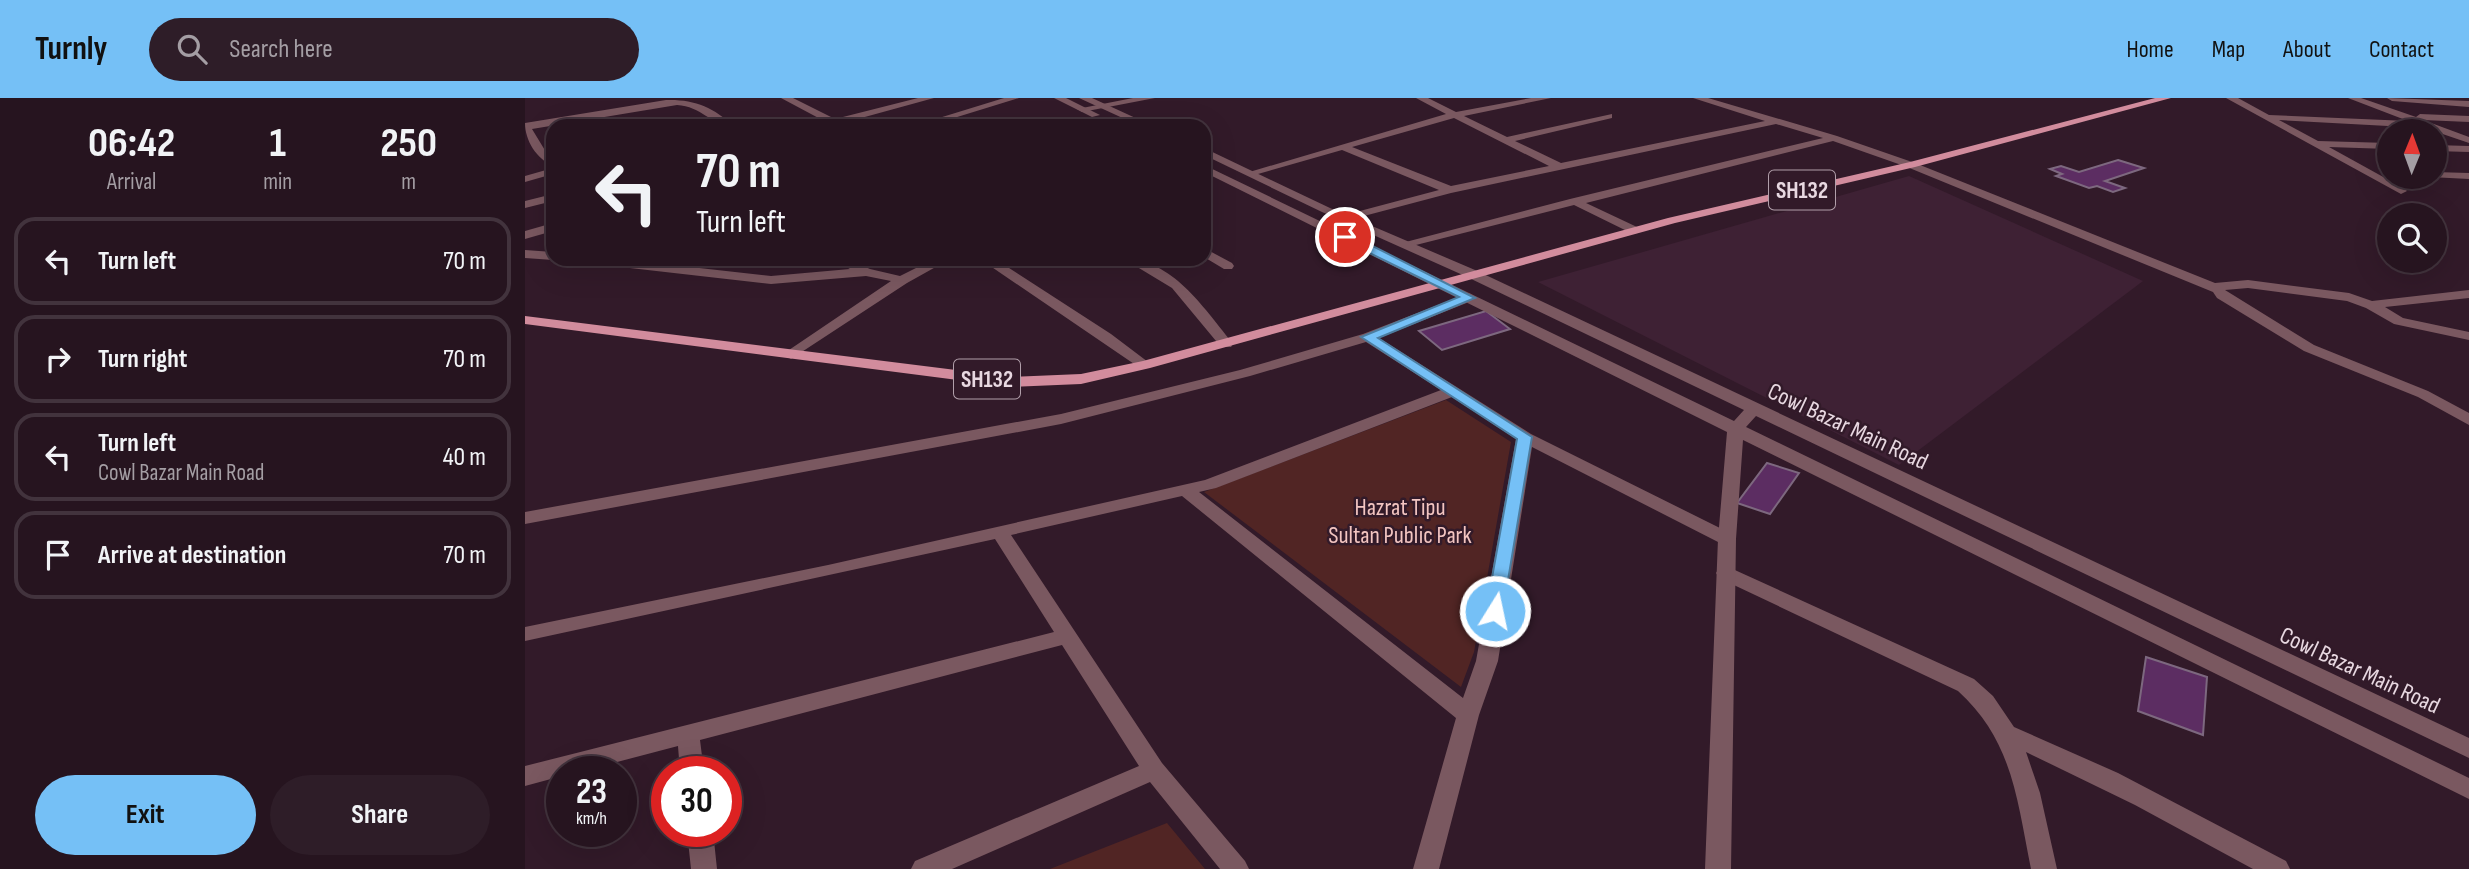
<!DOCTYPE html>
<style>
:root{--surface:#26141f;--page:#2e1d28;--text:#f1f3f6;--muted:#a49ea4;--line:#42333d;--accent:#75c0f6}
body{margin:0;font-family:"Sofia Sans Condensed",sans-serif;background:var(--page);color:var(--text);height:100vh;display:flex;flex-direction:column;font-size:26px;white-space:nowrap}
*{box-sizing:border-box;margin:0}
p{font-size:23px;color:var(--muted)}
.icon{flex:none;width:38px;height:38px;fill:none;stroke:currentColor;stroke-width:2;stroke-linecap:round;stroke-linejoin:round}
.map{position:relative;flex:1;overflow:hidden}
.drawer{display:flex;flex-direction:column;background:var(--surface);width:525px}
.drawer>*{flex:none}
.top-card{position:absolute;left:21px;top:21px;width:665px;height:147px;border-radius:21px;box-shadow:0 7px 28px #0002,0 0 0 2px var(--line);background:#26141f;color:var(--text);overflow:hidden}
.needle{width:46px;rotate:1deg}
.tools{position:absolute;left:1852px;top:21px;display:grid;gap:14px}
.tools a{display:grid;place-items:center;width:70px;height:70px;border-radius:50%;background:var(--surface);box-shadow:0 7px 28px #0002,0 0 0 2px var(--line);font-size:35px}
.speed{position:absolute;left:21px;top:658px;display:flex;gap:14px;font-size:35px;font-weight:700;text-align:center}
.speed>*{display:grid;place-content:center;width:91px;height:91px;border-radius:50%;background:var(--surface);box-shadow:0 7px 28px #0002,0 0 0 2px var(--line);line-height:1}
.speed small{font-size:18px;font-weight:400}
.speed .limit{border:10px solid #d22;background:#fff;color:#111}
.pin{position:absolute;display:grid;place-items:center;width:60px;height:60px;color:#fff;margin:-30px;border:4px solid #fff;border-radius:50%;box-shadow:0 2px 7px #0007}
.me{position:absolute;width:77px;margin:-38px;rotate:10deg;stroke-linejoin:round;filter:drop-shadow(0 0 5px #0008)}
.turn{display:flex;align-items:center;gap:24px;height:147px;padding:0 35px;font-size:32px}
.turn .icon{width:91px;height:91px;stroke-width:2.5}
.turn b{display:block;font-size:49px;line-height:60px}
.eta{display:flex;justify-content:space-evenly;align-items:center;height:119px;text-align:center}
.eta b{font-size:42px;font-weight:700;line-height:49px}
.action{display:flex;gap:14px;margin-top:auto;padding:14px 35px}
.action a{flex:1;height:80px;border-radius:42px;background:var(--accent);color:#111;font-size:28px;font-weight:700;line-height:80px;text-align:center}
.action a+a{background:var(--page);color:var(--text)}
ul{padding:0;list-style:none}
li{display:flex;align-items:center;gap:21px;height:88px;margin:0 14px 10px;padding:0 21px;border:4px solid var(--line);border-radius:21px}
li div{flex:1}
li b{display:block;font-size:26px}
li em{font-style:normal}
header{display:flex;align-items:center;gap:42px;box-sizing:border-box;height:98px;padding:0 35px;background:var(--accent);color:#111}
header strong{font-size:33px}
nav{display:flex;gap:38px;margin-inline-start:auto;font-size:24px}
.search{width:490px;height:63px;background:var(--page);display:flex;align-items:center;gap:18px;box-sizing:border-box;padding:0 24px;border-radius:38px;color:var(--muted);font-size:26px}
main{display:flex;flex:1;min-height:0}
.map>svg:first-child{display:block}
.built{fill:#3e2134}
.green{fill:#512524}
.building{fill:#5c2d62;stroke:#7d687f;stroke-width:2}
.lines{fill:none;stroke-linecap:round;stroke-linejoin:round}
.minor{fill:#7a5860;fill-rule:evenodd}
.tertiary{fill:#7a5860;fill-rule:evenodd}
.primary{fill:#d28c9d;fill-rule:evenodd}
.route{fill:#75c0f6;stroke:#4c7da0;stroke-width:2}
.labels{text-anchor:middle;stroke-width:5;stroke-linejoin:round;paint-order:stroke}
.shield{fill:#321a29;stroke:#b19faa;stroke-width:2}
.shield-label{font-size:23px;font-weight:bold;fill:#e8d8e1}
.street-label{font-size:24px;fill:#e8d8e1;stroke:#321a29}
.park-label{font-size:24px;fill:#f3c5c1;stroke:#321a29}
</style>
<header>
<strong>Turnly</strong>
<div class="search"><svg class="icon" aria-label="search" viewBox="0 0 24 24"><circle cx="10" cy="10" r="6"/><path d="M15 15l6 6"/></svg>Search here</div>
<nav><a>Home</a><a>Map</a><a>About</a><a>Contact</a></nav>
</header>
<main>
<section class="drawer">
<div class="eta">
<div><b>06:42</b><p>Arrival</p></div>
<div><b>1</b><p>min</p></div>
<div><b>250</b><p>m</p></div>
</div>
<ul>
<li><svg class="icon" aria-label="left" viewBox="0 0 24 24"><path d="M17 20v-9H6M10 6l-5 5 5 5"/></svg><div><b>Turn left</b></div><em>70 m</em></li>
<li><svg class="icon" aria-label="right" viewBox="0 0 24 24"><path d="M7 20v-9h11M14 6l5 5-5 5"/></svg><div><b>Turn right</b></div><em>70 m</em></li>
<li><svg class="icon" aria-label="left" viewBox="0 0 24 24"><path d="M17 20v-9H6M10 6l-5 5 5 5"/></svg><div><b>Turn left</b><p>Cowl Bazar Main Road</p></div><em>40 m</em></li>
<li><svg class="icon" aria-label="arrive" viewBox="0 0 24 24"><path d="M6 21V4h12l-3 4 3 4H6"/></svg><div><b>Arrive at destination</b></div><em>70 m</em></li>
</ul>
<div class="action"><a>Exit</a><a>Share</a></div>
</section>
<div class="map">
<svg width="1944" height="771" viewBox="0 0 1944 771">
<rect width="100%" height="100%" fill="#321a29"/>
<path class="built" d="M 1384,78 L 1618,183 L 1374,367 L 1013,184 Z"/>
<path class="green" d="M 921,302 L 986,344 L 949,554 L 936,589 L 679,394 Z
M 642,725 L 680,771 L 525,771 Z"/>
<path class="building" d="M 1593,62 L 1619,70 L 1580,83 L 1600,90 L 1588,94 L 1572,88 L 1564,90 L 1531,78 L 1537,76 L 1525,71 L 1536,68 L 1554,74 Z
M 961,213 L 985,231 L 917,252 L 894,233 Z
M 1242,365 L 1274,375 L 1245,416 L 1212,405 Z
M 1621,559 L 1682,579 L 1678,637 L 1613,613 Z"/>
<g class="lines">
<path class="minor" d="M 256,0 L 268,0 L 310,21 L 393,0 L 409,0 L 307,28 L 291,28 L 301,24 Z
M 479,0 L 494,0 L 403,28 L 388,28 Z
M 608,0 L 630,0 L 557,14 L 552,11 Z
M 891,0 L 903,0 L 931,14 L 1006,0 L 1026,0 L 939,18 L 982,39 L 1087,16 L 1087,20 L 990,43 L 1036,65 L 1240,23 L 1168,0 L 1183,0 L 1312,38 L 1390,65 L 1690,185 L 1723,182 L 1824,195 L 1847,203 L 1944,192 L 1944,200 L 1860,209 L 1878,220 L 1944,234 L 1944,242 L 1869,226 L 1841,210 L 1822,203 L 1723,190 L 1700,192 L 1789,247 L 1903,293 L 1944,315 L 1944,327 L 1893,299 L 1779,253 L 1692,200 L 1688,194 L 1382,69 L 1308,43 L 1061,105 L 1112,129 L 1112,135 L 1108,136 L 1049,107 L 879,150 L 873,146 L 1045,101 L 1298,40 L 1251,26 L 926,95 L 820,123 L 814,120 L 816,118 L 914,92 L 817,52 L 726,78 L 721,75 L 921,16 ZM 929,20 L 1024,68 L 926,88 L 827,49 Z
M 1701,0 L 1713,0 L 1744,17 L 1883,23 L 1823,0 L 1836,0 L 1891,19 L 1895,16 L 1944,18 L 1944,24 L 1898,22 L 1944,39 L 1944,45 L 1900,30 L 1754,22 L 1793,43 L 1864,45 L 1864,51 L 1804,49 L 1880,91 L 1882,93 L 1876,96 Z
M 1862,0 L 1944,3 L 1944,9 L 1867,3 Z
M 141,2 C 168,1 189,9 208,28 C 187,28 176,8 152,7 L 7,31 L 21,54 L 28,60 L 28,68 C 12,61 0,43 0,25 Z
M 1909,47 L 1944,48 L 1944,54 L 1909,53 Z
M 28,70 L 28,76 L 0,84 L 0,78 Z
M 1909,74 L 1944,75 L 1944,81 L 1905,79 L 1909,79 Z
M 28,96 L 28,103 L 0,110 L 0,103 Z
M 28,125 L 28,133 L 0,141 L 0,133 Z
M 679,150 L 707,165 L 709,168 L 707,171 L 699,171 L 679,159 Z
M 0,152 L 28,154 L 28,161 L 31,161 L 28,162 L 0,160 Z
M 55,161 L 94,161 L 246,178 L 325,171 L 306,161 L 322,161 L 345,171 L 375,178 L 409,161 L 425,161 L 382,185 L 266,261 L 259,257 L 261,254 L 366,183 L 341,178 L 246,186 L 61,165 Z
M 455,161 L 470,161 L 586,236 L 627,267 L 620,271 L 615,270 Z
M 599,161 C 647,161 678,209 706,243 L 708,246 L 706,249 L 696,249 L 647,190 Z
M 944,195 L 951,199 L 949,202 L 854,240 L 1006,336 L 1209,437 L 1211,441 L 1209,445 L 1195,445 L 1007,349 L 973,563 L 954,617 L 914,771 L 888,771 L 931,620 L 657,398 L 486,437 L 637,665 L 720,763 L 724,771 L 695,771 L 625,684 L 427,771 L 386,771 L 390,763 L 614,668 L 537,547 L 175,642 L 179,674 L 155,674 L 153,648 L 54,674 L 37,674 L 37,678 L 0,688 L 0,668 L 529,534 L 470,441 L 0,543 L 0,529 L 303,467 L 680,382 L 916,292 L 841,244 L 725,278 L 536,326 L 0,426 L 0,414 L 536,316 L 715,272 L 838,236 ZM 927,299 L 991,341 L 951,563 L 938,600 L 674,394 L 691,390 Z
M 1201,468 L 1449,581 L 1468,598 L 1489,629 L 1593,675 L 1761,763 L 1765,771 L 1728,771 L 1610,707 L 1501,654 L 1515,695 L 1532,771 L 1506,771 C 1492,702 1488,643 1433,593 L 1194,480 L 1191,475 L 1194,470 Z
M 162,733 L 188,733 L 192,771 L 166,771 Z"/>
<path class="tertiary" d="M 529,0 L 541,0 L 575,17 L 567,19 Z
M 554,0 L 567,0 L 628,28 L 615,28 Z
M 679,50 L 805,110 L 950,172 L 1944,640 L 1944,660 L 1231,318 L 1221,329 L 1944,680 L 1944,701 L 1218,342 L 1211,441 L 1206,771 L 1180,771 L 1193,441 L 1202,334 L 679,74 L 679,67 L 1209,323 L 1219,312 L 940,178 L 797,114 L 679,57 Z"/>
<path class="primary" d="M 1630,0 L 1646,0 L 1390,69 L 1150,125 L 625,270 L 556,286 L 487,289 L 0,226 L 0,218 L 487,279 L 556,276 L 618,263 L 1143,120 L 1385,64 Z"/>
</g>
<path class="route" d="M 816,136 L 824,136 L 950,200 L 853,240 L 1007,339 L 977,518 L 964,518 L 961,513 L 992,341 L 836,239 L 934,199 L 816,141 Z"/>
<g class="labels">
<g class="shield">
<rect x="1244" y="72.5" width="66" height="39" rx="5"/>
<rect x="429" y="261.5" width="66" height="39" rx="5"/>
</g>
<g class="shield-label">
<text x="1277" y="100">SH132</text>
<text x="462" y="289">SH132</text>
</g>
<g class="street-label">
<text transform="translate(1323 328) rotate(25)" y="8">Cowl Bazar Main Road</text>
<text transform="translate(1835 572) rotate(25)" y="8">Cowl Bazar Main Road</text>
</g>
<g class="park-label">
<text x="875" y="417">Hazrat Tipu<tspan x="875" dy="28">Sultan Public Park</tspan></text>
</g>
</g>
</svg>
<div class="tools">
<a><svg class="needle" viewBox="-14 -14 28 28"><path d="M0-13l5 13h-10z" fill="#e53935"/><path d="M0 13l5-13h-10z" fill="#a49ea4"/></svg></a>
<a><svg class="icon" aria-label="search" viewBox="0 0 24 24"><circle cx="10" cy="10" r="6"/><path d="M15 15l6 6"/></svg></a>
</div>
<div class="speed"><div>23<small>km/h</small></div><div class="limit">30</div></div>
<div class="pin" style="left:820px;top:139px;background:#d93025"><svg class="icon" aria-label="arrive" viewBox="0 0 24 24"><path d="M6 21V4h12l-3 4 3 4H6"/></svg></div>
<svg class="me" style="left:970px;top:513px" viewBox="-20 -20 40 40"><circle r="17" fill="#75c0f6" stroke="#fff" stroke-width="3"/><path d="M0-11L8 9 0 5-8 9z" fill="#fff"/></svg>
<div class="top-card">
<div class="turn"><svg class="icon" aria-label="left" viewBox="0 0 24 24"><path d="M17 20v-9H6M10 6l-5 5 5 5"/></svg><div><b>70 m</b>Turn left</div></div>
</div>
</div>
</main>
